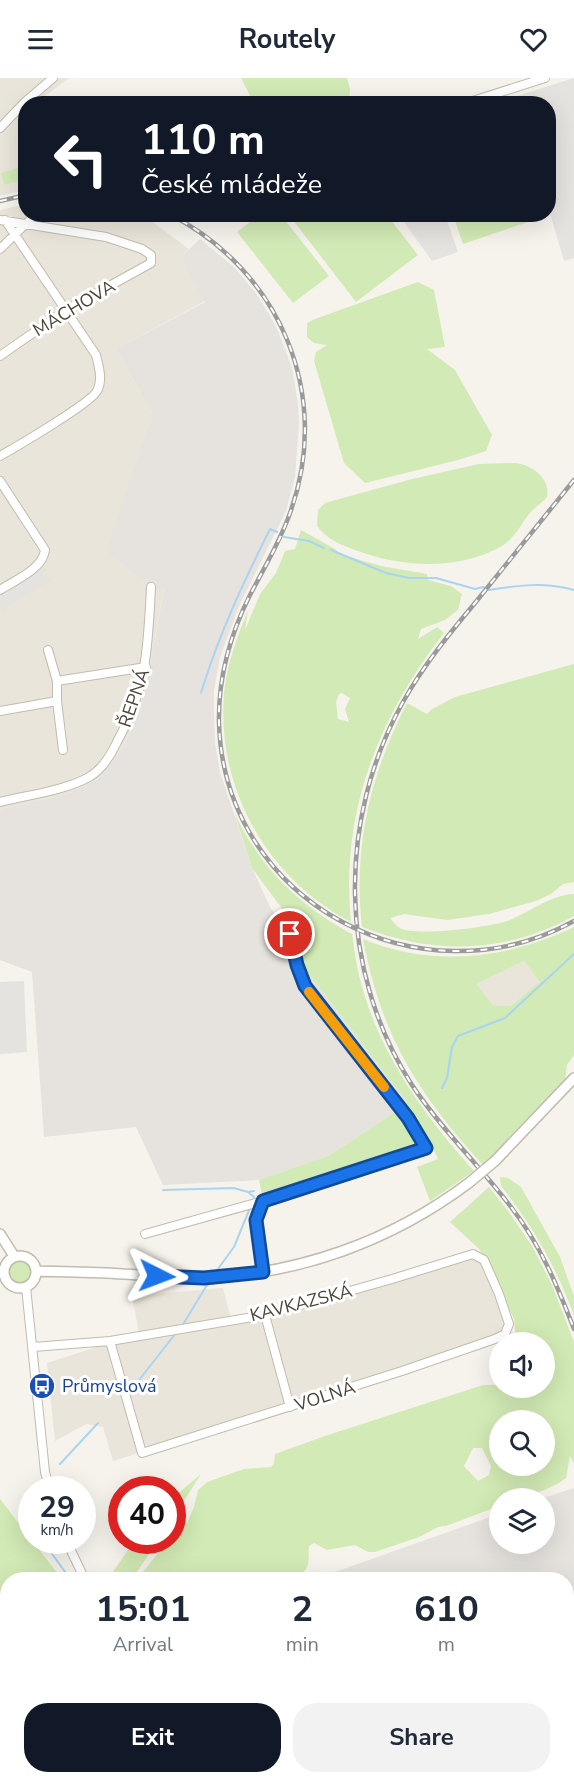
<!DOCTYPE html>
<meta charset="utf-8">
<style>
:root{--surface:#fff;--page:#f2f2f3;--text:#1f2937;--muted:#747a83;--accent:#111827}
body{margin:0;font-family:"Nunito Sans",sans-serif;background:var(--page);color:var(--text);height:100vh;display:flex;flex-direction:column;font-size:22px;white-space:nowrap}
*{box-sizing:border-box;margin:0}
p{font-size:20px;color:var(--muted)}
.icon{flex:none;width:33px;height:33px;fill:none;stroke:currentColor;stroke-width:2;stroke-linecap:round;stroke-linejoin:round}
.map{position:relative;flex:1;overflow:hidden}
.side{position:absolute;left:0px;top:1494px;width:574px;height:212px;display:flex;flex-direction:column;background:var(--surface);border-radius:24px 24px 0 0;box-shadow:0 6px 24px #0002}
.side>*{flex:none}
.guide{position:absolute;left:18px;top:18px;width:538px;height:126px;border-radius:24px;box-shadow:0 6px 24px #0002;background:#111827;color:#fff;overflow:hidden}
.fabs{position:absolute;left:489px;top:1254px;display:grid;gap:12px}
.fabs a{display:grid;place-items:center;width:66px;height:66px;border-radius:50%;background:var(--surface);box-shadow:0 6px 24px #0002;font-size:30px}
.speed{position:absolute;left:18px;top:1398px;display:flex;gap:12px;font-size:30px;font-weight:700;text-align:center}
.speed>*{display:grid;place-content:center;width:78px;height:78px;border-radius:50%;background:var(--surface);box-shadow:0 6px 24px #0002;line-height:1}
.speed small{font-size:15px;font-weight:400}
.speed .limit{border:9px solid #d22;background:#fff;color:#111}
.pin{position:absolute;display:grid;place-items:center;width:51px;height:51px;color:#fff;margin:-26px;border:3px solid #fff;border-radius:50%;box-shadow:0 2px 6px #0007}
.me{position:absolute;width:66px;margin:-33px;rotate:93deg;stroke-linejoin:round;filter:drop-shadow(0 0 4px #0008)}
.turn{display:flex;align-items:center;gap:21px;height:126px;padding:0 24px;font-size:27px}
.turn .icon{width:78px;height:78px;stroke-width:2.5}
.turn b{display:block;font-size:42px;line-height:51px}
.eta{display:flex;justify-content:space-evenly;align-items:center;height:102px;text-align:center}
.eta b{font-size:36px;font-weight:700;line-height:42px}
.primary-button{display:flex;gap:12px;margin-top:auto;padding:12px 24px}
.primary-button a{flex:1;height:69px;border-radius:24px;background:var(--accent);color:#fff;font-size:24px;font-weight:700;line-height:69px;text-align:center}
.primary-button a+a{background:var(--page);color:var(--text)}
header{display:flex;justify-content:space-between;align-items:center;height:78px;padding:0 24px;background:var(--surface);font-size:27px;font-weight:700}
.map>svg:first-child{display:block}
.residential{fill:#eae5da}
.industrial{fill:#e6e2dd}
.green{fill:#d2eab5;fill-rule:evenodd}
.parking{fill:#e5e3e0}
.lines{fill:none;stroke-linecap:round;stroke-linejoin:round}
.stream{stroke:#a9d4f2;stroke-width:2}
.minor-casing{stroke:#c2bbae;stroke-width:10}
.tertiary-casing{stroke:#c2bbae;stroke-width:12}
.minor{stroke:#fff;stroke-width:8}
.tertiary{stroke:#fff;stroke-width:9}
.rail-casing{stroke:#9a9a9a;stroke-width:4.5}
.rail{stroke:#fff;stroke-width:2;stroke-dasharray:7;stroke-linecap:butt}
.tertiary-bridge-casing{stroke:#c2bbae;stroke-width:12;stroke-linecap:butt}
.tertiary-bridge{stroke:#fff;stroke-width:9}
.route-casing{stroke:#114b97;stroke-width:15}
.route{stroke:#1a73e8;stroke-width:10}
.slow{stroke:#f59e0b;stroke-width:10}
.labels{text-anchor:middle;stroke-width:6;stroke-linejoin:round;paint-order:stroke}
.street-label{font-size:18px;fill:#4b4439;stroke:#fff}
.transit-label{font-size:18px;fill:#164399;stroke:#fff;text-anchor:start}
</style>
<header><svg class="icon" aria-label="menu" viewBox="0 0 24 24"><path d="M4 6h16M4 12h16M4 18h16"/></svg>Routely<svg class="icon" aria-label="heart" viewBox="0 0 24 24"><path d="M12 20l-8-8c-3-5 5-10 8-4 3-6 11-1 8 4z"/></svg></header>
<div class="map">
<svg width="574" height="1705" viewBox="0 0 574 1705">
<rect width="100%" height="100%" fill="#f6f3ec"/>
<path class="residential" d="M 0,0 L 69,0 L 36,25 L 26,26 L 25,112 L 0,118 Z
M 25,126 L 26,136 L 137,136 L 154,145 L 189,171 L 184,176 L 182,182 L 205,223 L 116,271 L 152,335 L 108,473 L 164,510 L 149,595 L 137,637 L 123,670 L 111,686 L 89,706 L 68,716 L 0,731 L 0,132 Z
M 524,883 L 541,904 L 509,928 L 493,927 L 475,906 Z
M 472,1178 L 482,1184 L 497,1217 L 507,1246 L 503,1255 L 402,1291 L 113,1383 L 103,1349 L 86,1346 L 55,1363 L 47,1285 L 106,1266 L 140,1261 L 132,1218 L 223,1210 L 232,1245 Z"/>
<path class="industrial" d="M 200,161 L 234,189 L 258,218 L 269,236 L 278,253 L 292,290 L 298,326 L 299,345 L 295,399 L 286,433 L 239,528 L 220,579 L 214,613 L 214,633 L 215,665 L 220,694 L 252,790 L 270,829 L 290,856 L 297,887 L 305,891 L 407,1024 L 395,1034 L 328,1078 L 259,1102 L 163,1107 L 136,1049 L 44,1059 L 32,894 L 0,882 L 0,731 L 68,716 L 89,706 L 111,686 L 123,670 L 137,637 L 149,595 L 164,511 L 151,509 L 107,473 L 152,335 L 116,271 L 205,224 L 182,182 L 184,176 Z
M 574,1410 L 574,1569 L 567,1581 L 567,1502 L 315,1501 L 499,1436 L 500,1466 L 544,1466 L 543,1420 Z
M 7,1669 L 8,1698 L 171,1698 L 174,1705 L 0,1705 L 0,1675 Z
M 233,1698 L 499,1698 L 495,1705 L 217,1705 Z"/>
<path class="green" d="M 241,0 L 347,0 L 350,11 L 349,25 L 254,25 Z
M 21,89 L 24,101 L 4,107 L 1,95 Z
M 259,137 L 281,137 L 329,198 L 293,225 L 237,154 Z
M 289,137 L 387,137 L 418,177 L 356,224 Z
M 453,137 L 532,137 L 534,142 L 463,166 Z
M 418,204 L 434,212 L 445,269 L 427,271 L 455,292 L 492,357 L 486,373 L 458,382 L 365,405 L 344,385 L 314,283 L 316,274 L 327,267 L 314,265 L 307,259 L 307,245 L 315,241 Z
M 514,385 C 531,386 551,400 547,419 C 542,425 535,429 530,435 C 520,447 515,461 500,469 C 456,493 400,489 355,472 C 339,466 328,462 317,448 L 318,432 L 325,425 L 412,401 L 479,386 Z
M 301,452 L 335,471 L 340,476 L 381,488 L 427,496 L 428,502 L 451,508 L 462,516 L 458,532 L 445,542 L 421,551 L 418,561 L 437,549 L 444,555 C 378,640 340,735 351,844 C 267,800 216,710 224,615 C 227,586 237,559 248,532 L 245,552 L 260,516 L 276,495 L 285,473 L 295,471 ZM 342,615 L 350,620 L 345,631 L 349,644 L 338,641 L 336,624 L 339,616 Z
M 574,586 L 574,804 L 563,806 L 551,816 L 536,823 L 489,836 L 447,842 L 404,836 L 390,840 C 393,843 396,848 400,850 C 415,859 493,849 510,842 C 531,833 551,817 574,816 L 574,838 C 505,876 434,877 362,849 C 353,768 370,697 407,625 L 427,636 L 432,631 L 455,619 Z
M 234,734 C 259,789 300,828 352,856 C 354,870 356,884 359,897 C 377,973 423,1036 474,1093 L 430,1123 L 417,1089 L 438,1081 L 430,1064 L 262,1116 L 259,1102 L 328,1078 L 395,1034 L 407,1024 L 305,891 L 292,844 L 252,790 Z
M 574,849 L 574,977 L 567,987 L 565,1003 L 483,1087 C 418,1016 381,957 363,861 C 432,890 507,881 574,849 ZM 524,883 L 540,904 L 510,928 L 493,927 L 476,906 Z
M 500,1099 L 508,1100 L 521,1109 L 560,1179 L 574,1218 L 574,1237 C 556,1189 533,1148 501,1108 Z
M 489,1109 L 508,1133 L 532,1168 L 552,1207 L 574,1264 L 574,1385 L 570,1378 L 566,1400 C 548,1414 522,1420 500,1420 L 499,1428 L 446,1448 L 438,1449 L 419,1459 L 375,1474 L 368,1474 L 355,1467 L 327,1472 L 314,1465 L 309,1468 C 308,1475 310,1483 307,1489 C 303,1500 279,1500 269,1502 L 136,1502 L 168,1463 L 172,1462 L 173,1457 L 183,1444 L 187,1445 L 194,1429 L 198,1412 L 207,1404 L 244,1391 L 271,1389 L 274,1385 L 275,1376 L 325,1358 L 483,1307 L 495,1307 L 499,1305 L 500,1310 L 544,1310 L 544,1264 L 516,1264 L 514,1241 L 480,1172 L 450,1144 ZM 500,1342 L 544,1342 L 544,1388 L 500,1388 ZM 473,1370 L 482,1370 L 491,1388 L 489,1397 L 478,1403 L 464,1388 Z
M9 1193a11 11 0 1 1 22 0a11 11 0 1 1-22 0Z
M 201,1396 L 173,1440 L 173,1420 Z
M 0,1421 L 62,1501 L 8,1502 L 7,1636 L 0,1644 L 0,1551 L 4,1541 L 0,1530 Z
M 135,1462 L 158,1463 L 132,1501 L 108,1501 Z
M 574,1574 L 574,1705 L 499,1705 L 504,1698 L 567,1698 L 567,1586 Z"/>
<path class="parking" d="M 574,0 L 574,180 L 564,183 L 549,132 L 549,26 L 494,25 Z
M 399,137 L 445,137 L 458,174 L 432,183 Z
M 43,489 L 51,502 L 2,533 L 0,518 Z
M 24,903 L 27,974 L 0,976 L 0,904 Z"/>
<g class="lines">
<path class="stream" d="M 284,459 L 309,463 L 324,470
M 331,472 L 386,495 L 409,500 L 436,500 L 475,511 L 483,509 L 489,512 C 519,507 545,504 574,512
M 201,615 C 219,556 243,505 270,451 L 277,454
M 442,1010 L 447,1000 L 452,969 L 458,958 L 505,940 L 574,876
M 163,1112 L 234,1110 L 248,1114
M 254,1119 L 248,1114 L 254,1113
M 215,1195 L 234,1169 L 250,1130
M 182,1248 L 210,1202
M 128,1316 L 176,1255
M 60,1386 L 98,1345
M 39,1412 L 42,1406
M 32,1425 C 27,1432 28,1439 32,1446
M 42,1462 L 71,1502
M 0,1643 L 8,1636"/>
<g class="minor-casing">
<path id="minor" d="M 463,26 L 545,0
M 0,50 L 25,24 L 53,0
M 0,142 L 106,159 L 142,171 L 151,177 L 151,185 L 66,232 L 0,278
M 0,171 L 36,136
M 0,378 C 16,369 91,325 97,313 C 103,302 99,289 96,277 L 5,142
M 0,403 L 45,472 C 43,491 15,502 0,512
M 48,572 L 57,603
M 57,623 L 63,672
M 0,633 L 57,623 L 57,603 L 146,589
M 0,724 C 27,717 64,713 89,699 C 101,692 111,677 117,664 C 147,611 148,568 151,509
M 263,1123 L 426,1070 L 408,1039 L 305,908 L 297,887 L 290,856
M 145,1156 L 263,1123 L 256,1142 L 263,1194
M 26,1209 L 45,1394 L 50,1412
M 265,1237 L 290,1329
M 33,1269 L 110,1263 L 265,1237 L 392,1201 L 473,1176 L 484,1182 L 499,1216 L 509,1246 L 505,1256 L 495,1261 L 402,1293 L 142,1375 L 110,1263
M 66,1462 L 85,1502
M 189,1698 L 192,1705"/>
</g>
<g class="tertiary-casing">
<path id="tertiary" d="M 495,1083 L 574,1000
M 0,1156 L 14,1178
M4 1194a16 16 0 1 1 32 0a16 16 0 1 1-32 0Z
M 36,1193 C 65,1194 94,1194 123,1196 C 148,1197 174,1200 200,1200 C 298,1197 392,1163 470,1104"/>
</g>
<use href="#minor" class="minor"/>
<use href="#tertiary" class="tertiary"/>
<g class="rail-casing">
<path id="rail" d="M 0,123 L 26,117
M 169,136 C 280,192 333,317 290,435 C 280,464 264,490 250,517 C 230,557 218,600 219,645 C 224,824 420,928 574,843
M 574,402 C 541,443 508,484 475,525 C 449,556 423,588 403,624 C 337,742 338,892 412,1007 C 441,1051 479,1087 511,1129 C 540,1166 557,1207 574,1251"/>
</g>
<use href="#rail" class="rail"/>
<g class="tertiary-bridge-casing">
<path id="tertiary-bridge" d="M 470,1104 L 495,1083"/>
</g>
<use href="#tertiary-bridge" class="tertiary-bridge"/>
</g>
<g class="lines">
<g class="route-casing">
<path id="route" d="M 157,1198 L 204,1200 L 263,1194 L 256,1142 L 263,1123 L 426,1070 L 408,1040 L 305,908 L 297,887 L 290,856"/>
</g>
<use href="#route" class="route"/>
<path class="slow" d="M 309,914 L 384,1009"/>
</g>
<defs>
<g id="bus-disc" transform="scale(1.35)"><circle r="9.5" fill="#1a4fb4" stroke="#fff"/><path d="M-5-6H5V4H4V6H2V4H-2V6H-4V4H-5ZM-3.5-4V0h7V-4ZM-3.5 1.2v1.5H-2V1.2ZM2 1.2v1.5H3.5V1.2Z" fill="#fff"/></g>
</defs>
<g fill-rule="evenodd">
<use href="#bus-disc" x="42" y="1308"/>
</g>
<g class="labels">
<g class="street-label">
<text transform="translate(74 230) rotate(-31)" y="6">MÁCHOVA</text>
<text transform="translate(134 620) rotate(-71)" y="6">ŘEPNÁ</text>
<text transform="translate(301 1225) rotate(-14)" y="6">KAVKAZSKÁ</text>
<text transform="translate(325 1318) rotate(-18)" y="6">VOLNÁ</text>
</g>
<g class="transit-label">
<text x="62" y="1314">Průmyslová</text>
</g>
</g>
</svg>
<div class="fabs">
<a><svg class="icon" aria-label="sound" viewBox="0 0 24 24"><path d="M4 9h4l5-4v14l-5-4H4zM17 9q2 3 0 6"/></svg></a>
<a><svg class="icon" aria-label="search" viewBox="0 0 24 24"><circle cx="10" cy="10" r="6"/><path d="M15 15l6 6"/></svg></a>
<a><svg class="icon" aria-label="layers" viewBox="0 0 24 24"><path d="M12 4l9 5-9 5-9-5zM3 14l9 5 9-5"/></svg></a>
</div>
<div class="speed"><div>29<small>km/h</small></div><div class="limit">40</div></div>
<div class="pin" style="left:290px;top:856px;background:#d93025"><svg class="icon" aria-label="arrive" viewBox="0 0 24 24"><path d="M6 21V4h12l-3 4 3 4H6"/></svg></div>
<svg class="me" style="left:157px;top:1198px" viewBox="-20 -20 40 40"><path d="M0-17L14 15 0 8-14 15z" fill="#1a73e8" stroke="#fff" stroke-width="4"/></svg>
<div class="guide">
<div class="turn"><svg class="icon" aria-label="left" viewBox="0 0 24 24"><path d="M17 20v-9H6M10 6l-5 5 5 5"/></svg><div><b>110 m</b>České mládeže</div></div>
</div>
<section class="side">
<div class="eta">
<div><b>15:01</b><p>Arrival</p></div>
<div><b>2</b><p>min</p></div>
<div><b>610</b><p>m</p></div>
</div>
<div class="primary-button"><a>Exit</a><a>Share</a></div>
</section>
</div>
